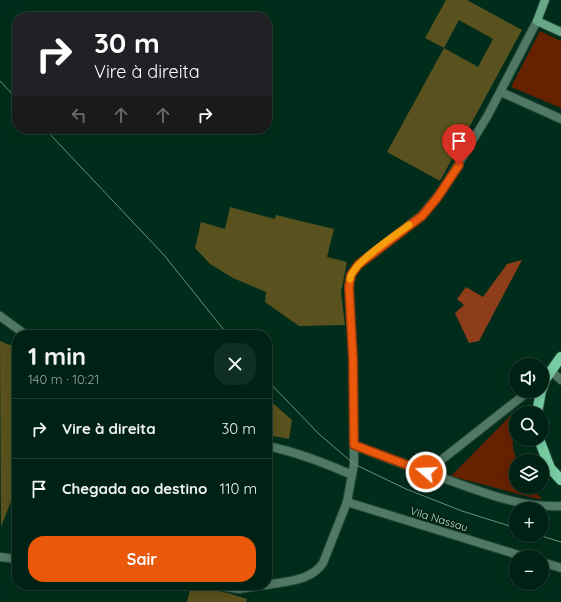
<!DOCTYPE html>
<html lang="pt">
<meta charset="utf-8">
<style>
:root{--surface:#002214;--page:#0e2f22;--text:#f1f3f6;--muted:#95a4a0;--line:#223f34;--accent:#ea580c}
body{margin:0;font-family:Quicksand,sans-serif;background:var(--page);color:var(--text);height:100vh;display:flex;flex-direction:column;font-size:15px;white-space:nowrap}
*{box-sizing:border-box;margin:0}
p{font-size:13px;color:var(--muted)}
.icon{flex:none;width:22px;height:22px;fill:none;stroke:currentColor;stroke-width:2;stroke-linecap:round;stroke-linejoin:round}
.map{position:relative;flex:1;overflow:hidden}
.details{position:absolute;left:12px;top:330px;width:260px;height:260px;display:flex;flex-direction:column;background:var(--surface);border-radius:16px;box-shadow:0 2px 10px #0003,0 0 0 1px var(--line)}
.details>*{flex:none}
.guide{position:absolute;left:12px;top:12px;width:260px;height:122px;border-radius:16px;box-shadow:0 2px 10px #0003,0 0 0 1px var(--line);background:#202124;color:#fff;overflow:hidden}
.fabs{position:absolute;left:509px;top:358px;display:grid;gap:8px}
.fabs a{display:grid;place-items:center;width:40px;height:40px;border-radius:50%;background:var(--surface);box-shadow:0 2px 10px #0003,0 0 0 1px var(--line);font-size:20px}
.pin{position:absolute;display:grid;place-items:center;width:34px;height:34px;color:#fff;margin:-41px -17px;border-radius:50% 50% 50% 0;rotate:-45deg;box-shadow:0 0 4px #0007}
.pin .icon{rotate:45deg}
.me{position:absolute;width:44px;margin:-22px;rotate:289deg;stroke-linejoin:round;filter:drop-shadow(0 0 3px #0008)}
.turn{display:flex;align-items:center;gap:14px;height:84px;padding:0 16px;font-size:18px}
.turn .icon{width:52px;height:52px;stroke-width:2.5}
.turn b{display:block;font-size:28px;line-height:34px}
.lanes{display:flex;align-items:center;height:38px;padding:0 16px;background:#0003;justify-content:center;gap:20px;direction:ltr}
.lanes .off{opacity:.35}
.round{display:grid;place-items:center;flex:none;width:42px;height:42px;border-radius:16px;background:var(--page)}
.head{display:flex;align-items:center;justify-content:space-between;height:68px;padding:0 16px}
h1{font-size:24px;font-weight:700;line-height:30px}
.button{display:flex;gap:8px;margin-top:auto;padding:8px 16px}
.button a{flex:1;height:46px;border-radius:16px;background:var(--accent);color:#fff;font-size:16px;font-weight:700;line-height:46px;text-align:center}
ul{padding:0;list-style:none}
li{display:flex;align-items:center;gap:12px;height:60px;padding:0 16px;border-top:1px solid var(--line)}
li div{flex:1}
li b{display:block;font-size:15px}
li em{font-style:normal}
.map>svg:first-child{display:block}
.green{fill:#652100}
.forest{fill:#8e3d1a}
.building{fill:#59521e;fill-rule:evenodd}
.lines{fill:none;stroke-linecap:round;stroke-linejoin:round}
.service-casing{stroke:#204938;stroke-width:10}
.pedestrian-casing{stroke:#204938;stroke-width:10}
.minor-casing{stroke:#204938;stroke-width:10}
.secondary-casing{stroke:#204938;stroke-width:10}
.primary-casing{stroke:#204938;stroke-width:12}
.service{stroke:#517864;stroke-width:8}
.pedestrian{stroke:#517864;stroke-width:8}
.minor{stroke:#517864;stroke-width:8}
.secondary{stroke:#68a888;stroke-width:8}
.primary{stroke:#78cda4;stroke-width:10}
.tram{stroke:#6e8e7f;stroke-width:1}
.route-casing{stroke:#983908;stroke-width:10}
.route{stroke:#ea580c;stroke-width:7}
.slow{stroke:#f59e0b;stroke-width:7}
.labels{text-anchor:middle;stroke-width:4;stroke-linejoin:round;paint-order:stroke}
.street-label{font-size:11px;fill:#c5dccf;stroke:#012214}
</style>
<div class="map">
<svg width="561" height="602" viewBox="0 0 561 602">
<rect width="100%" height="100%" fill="#002d1b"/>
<path class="green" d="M 540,31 L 561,41 L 561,108 L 511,87 Z
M 512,414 L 513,448 L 517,461 L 516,461 L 516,487 L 531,487 L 542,499 L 533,498 L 451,476 Z"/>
<path class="forest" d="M 522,260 L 479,341 L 469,343 L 455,313 L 464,305 L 457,299 L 466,287 L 483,297 L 507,264 Z"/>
<path class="building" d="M 446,0 L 467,0 L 522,30 L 440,181 L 387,152 L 444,48 L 425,38 ZM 459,20 L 493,39 L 478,67 L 444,48 Z
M 230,207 L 275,219 L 276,215 L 334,229 L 327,257 L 347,262 L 341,292 L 345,325 L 299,326 L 265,302 L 266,292 L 233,278 L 210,264 L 195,248 L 201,222 L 225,229 Z
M 0,341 L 17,348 L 17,486 L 1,527 Z
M 267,398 L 292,420 L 289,439 L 267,435 Z
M 191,585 L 205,585 L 212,590 L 228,593 L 247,599 L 246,602 L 187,602 Z"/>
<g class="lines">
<g class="service-casing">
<path id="service" d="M 551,371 L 561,380"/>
</g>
<g class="pedestrian-casing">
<path id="pedestrian" d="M 501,92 L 561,119"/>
</g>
<g class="minor-casing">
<path id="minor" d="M 0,316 L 26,335
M 354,445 C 382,457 411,467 440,477 C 479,491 519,508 561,506
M 267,446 C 297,452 325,463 352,475
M 426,472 L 529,391
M 347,502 L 525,557
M 0,557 L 17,559
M 542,562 L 561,568
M 213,585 L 239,589 L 266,585
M 267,585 C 287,581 311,581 323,563 L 347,502 L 354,464 L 353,359 L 349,287 L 351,275 L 358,265 L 422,215 L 442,191 L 488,115 L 537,21"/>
</g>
<g class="secondary-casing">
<path id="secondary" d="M 545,0 L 537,21 L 561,32"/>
</g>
<g class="primary-casing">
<path id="primary" d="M 542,389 L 546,378 L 561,357
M 537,413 L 541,391
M 539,439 L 550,468 L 561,480"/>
</g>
<use href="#service" class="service"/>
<use href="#pedestrian" class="pedestrian"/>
<use href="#minor" class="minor"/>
<use href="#secondary" class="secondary"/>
<use href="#primary" class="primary"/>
<path class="tram" d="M 0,81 L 17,99
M 45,129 L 164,255 L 228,335
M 267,380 L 319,434 L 354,464 L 406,489 L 462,511 L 516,528
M 538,535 L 561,542"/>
</g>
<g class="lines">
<g class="route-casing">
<path id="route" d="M 426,472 L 354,445 L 353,359 L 349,287 L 351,275 L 358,265 L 422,216 L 437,198 L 459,165"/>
</g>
<use href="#route" class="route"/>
<path class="slow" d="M 350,279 C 352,263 396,235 409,225"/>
</g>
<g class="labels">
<g class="street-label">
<text transform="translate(439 519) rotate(17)" y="4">Vila Nassau</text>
</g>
</g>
</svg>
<div class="fabs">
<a><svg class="icon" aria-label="sound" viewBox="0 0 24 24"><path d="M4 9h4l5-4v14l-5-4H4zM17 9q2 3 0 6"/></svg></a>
<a><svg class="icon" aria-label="search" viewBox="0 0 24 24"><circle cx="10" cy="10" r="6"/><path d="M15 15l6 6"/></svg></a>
<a><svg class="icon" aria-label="layers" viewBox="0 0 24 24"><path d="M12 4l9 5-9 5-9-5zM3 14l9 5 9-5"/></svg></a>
<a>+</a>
<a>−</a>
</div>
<div class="pin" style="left:459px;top:165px;background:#d93025"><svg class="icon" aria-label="arrive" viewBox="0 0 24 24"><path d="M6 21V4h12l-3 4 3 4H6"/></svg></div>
<svg class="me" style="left:426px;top:472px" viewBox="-20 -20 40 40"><circle r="17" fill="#ea580c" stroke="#fff" stroke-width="3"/><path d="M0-11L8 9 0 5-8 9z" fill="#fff"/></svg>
<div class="guide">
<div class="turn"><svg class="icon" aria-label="right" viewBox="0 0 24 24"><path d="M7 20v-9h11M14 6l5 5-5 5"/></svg><div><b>30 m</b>Vire à direita</div></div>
<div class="lanes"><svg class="icon off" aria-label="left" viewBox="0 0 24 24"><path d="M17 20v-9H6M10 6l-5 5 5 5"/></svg><svg class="icon off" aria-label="ahead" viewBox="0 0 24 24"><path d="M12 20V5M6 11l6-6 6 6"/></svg><svg class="icon off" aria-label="ahead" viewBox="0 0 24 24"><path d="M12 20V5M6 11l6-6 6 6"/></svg><svg class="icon" aria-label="right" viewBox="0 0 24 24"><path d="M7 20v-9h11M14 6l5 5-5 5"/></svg></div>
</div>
<section class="details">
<div class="head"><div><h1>1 min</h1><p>140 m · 10:21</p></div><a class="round"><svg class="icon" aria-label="close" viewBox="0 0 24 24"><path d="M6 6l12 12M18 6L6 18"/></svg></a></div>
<ul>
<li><svg class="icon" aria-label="right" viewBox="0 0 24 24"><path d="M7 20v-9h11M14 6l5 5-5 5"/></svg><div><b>Vire à direita</b></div><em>30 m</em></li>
<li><svg class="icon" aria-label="arrive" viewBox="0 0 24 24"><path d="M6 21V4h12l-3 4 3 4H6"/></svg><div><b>Chegada ao destino</b></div><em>110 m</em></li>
</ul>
<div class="button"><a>Sair</a></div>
</section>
</div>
